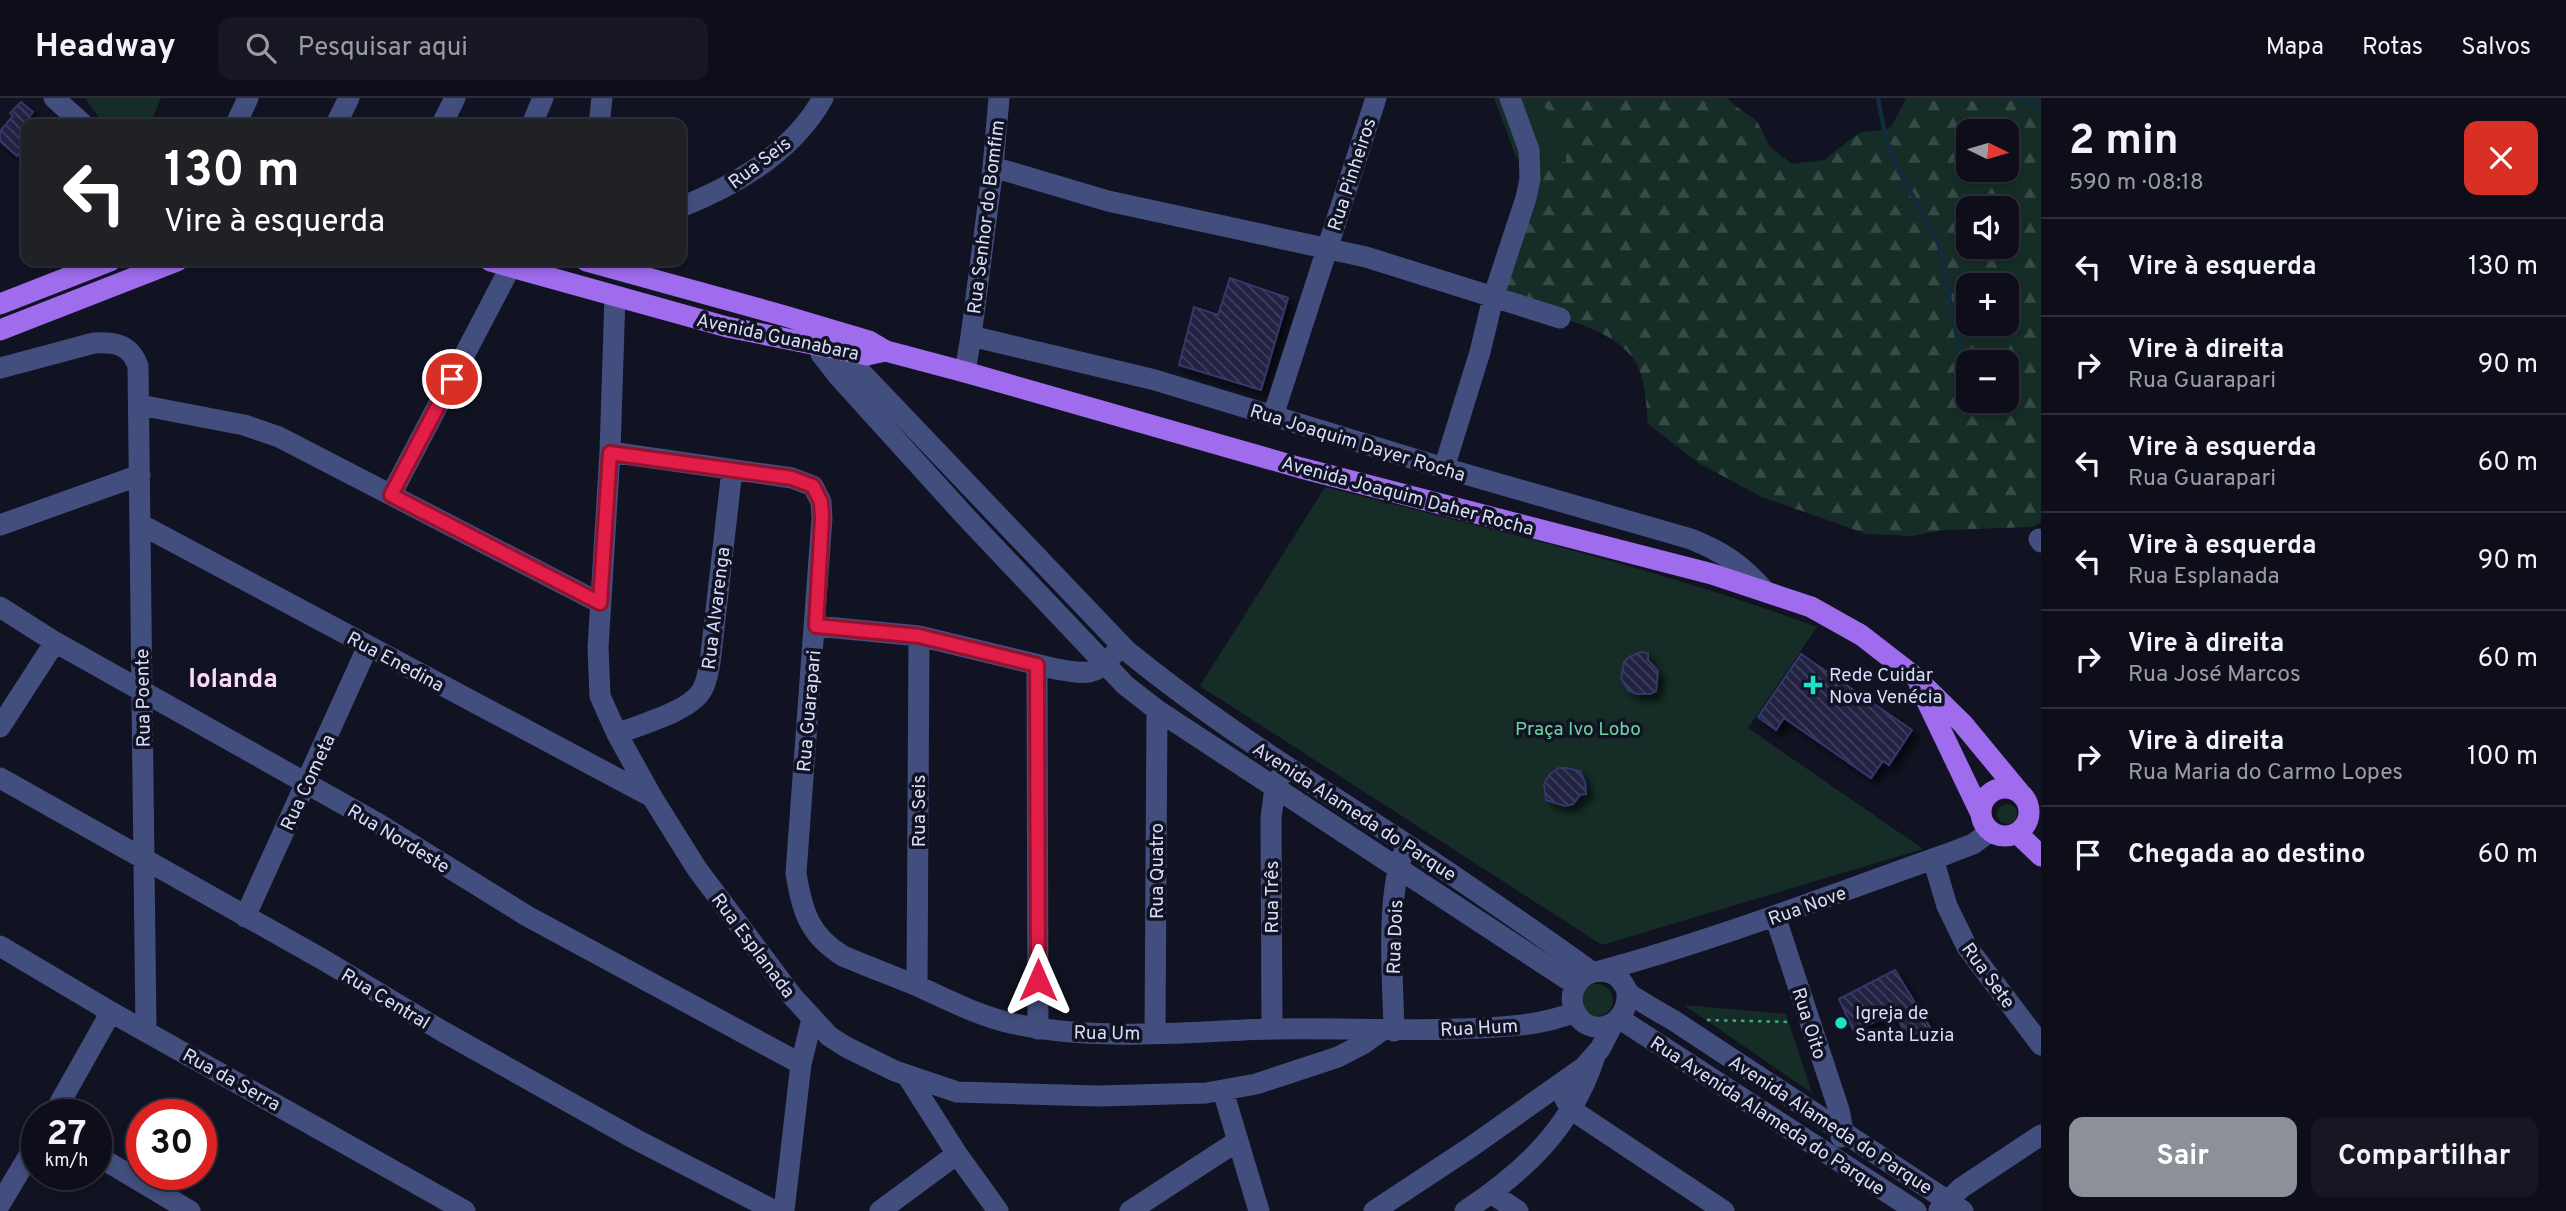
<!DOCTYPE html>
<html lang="pt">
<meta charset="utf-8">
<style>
:root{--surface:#0d0e1a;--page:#161723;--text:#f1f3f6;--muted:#9a9ca2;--line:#2d2e39;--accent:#8c9099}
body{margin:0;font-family:Overpass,sans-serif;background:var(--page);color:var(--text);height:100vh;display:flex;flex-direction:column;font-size:26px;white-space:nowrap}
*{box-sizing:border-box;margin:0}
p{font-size:23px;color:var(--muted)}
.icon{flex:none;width:38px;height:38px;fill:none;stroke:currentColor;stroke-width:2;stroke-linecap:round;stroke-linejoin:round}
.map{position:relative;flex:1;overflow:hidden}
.drawer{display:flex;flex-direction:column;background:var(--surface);width:525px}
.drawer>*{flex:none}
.banner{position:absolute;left:21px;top:21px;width:665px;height:147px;border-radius:14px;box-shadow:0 4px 10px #0003,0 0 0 2px var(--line);background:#202124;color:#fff;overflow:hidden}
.needle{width:46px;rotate:95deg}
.buttons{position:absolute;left:1956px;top:21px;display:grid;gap:14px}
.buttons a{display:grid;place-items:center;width:63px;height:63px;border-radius:14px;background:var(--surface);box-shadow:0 4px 10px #0003,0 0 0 2px var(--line);font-size:35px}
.speed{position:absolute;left:21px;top:1001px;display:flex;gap:14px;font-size:35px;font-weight:700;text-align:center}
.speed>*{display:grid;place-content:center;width:91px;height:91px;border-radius:50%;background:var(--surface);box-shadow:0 4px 10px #0003,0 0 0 2px var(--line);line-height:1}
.speed small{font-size:18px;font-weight:400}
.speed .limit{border:10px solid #d22;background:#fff;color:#111}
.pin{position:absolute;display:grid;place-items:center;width:60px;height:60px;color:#fff;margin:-30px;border:4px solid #fff;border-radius:50%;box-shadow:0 2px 7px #0007}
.me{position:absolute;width:77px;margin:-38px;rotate:0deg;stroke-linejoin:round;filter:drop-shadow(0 0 5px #0008)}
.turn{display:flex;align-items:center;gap:24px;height:147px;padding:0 28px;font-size:32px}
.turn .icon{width:91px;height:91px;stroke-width:2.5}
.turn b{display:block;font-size:49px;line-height:60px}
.round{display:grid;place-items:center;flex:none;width:74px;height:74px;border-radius:14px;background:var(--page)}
.overview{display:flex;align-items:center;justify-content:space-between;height:119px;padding:0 28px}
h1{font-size:42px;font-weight:700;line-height:52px}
.button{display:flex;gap:14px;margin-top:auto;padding:14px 28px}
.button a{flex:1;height:80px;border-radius:14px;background:var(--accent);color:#fff;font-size:28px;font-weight:700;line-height:80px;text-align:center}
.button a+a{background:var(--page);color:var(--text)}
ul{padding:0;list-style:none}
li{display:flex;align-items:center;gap:21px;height:98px;padding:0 28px;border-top:2px solid var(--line)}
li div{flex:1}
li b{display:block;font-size:26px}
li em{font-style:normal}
header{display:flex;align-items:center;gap:42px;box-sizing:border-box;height:98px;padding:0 35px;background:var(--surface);border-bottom:2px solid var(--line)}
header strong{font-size:33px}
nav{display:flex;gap:38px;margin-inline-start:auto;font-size:24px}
.search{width:490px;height:63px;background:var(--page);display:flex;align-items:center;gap:18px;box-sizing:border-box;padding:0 24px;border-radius:14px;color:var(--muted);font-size:26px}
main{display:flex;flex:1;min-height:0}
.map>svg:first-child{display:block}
.green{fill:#152d26}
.forest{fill:url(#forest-firs);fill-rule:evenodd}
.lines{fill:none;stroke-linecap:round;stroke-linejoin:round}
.stream{stroke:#102c3e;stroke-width:4.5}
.building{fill:url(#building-back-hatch);stroke:#34376b;stroke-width:2;filter:url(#shadow)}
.path{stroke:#3ea989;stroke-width:2.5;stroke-dasharray:3.5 5;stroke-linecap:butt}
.minor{stroke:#424e7d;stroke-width:21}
.major{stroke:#9e6ced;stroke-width:21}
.route-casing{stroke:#92132f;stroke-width:18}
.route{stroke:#e11d48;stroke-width:12}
.poi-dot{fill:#1be3c7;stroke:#111323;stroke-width:2.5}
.labels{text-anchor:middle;stroke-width:7;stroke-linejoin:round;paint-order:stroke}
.street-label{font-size:19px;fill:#d8ddfa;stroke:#111323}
.poi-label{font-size:19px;fill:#d8ddfa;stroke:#111323;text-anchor:start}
.park-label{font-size:19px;fill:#6dd2a0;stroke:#111323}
.district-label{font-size:26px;font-weight:bold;fill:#fbdaf7;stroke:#111323}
</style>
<header>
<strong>Headway</strong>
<div class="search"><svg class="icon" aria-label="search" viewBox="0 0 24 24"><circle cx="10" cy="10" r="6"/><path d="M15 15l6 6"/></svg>Pesquisar aqui</div>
<nav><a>Mapa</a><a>Rotas</a><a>Salvos</a></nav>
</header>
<main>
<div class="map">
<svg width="2041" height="1113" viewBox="0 0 2041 1113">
<defs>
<pattern id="forest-firs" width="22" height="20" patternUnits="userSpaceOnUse" patternTransform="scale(1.75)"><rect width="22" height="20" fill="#152d26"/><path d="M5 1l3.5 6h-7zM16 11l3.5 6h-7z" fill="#364b46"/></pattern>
<pattern id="building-back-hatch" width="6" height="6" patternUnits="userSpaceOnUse" patternTransform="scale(1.75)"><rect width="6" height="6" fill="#202142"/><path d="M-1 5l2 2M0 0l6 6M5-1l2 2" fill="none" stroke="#40415e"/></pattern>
<filter id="shadow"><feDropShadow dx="6" dy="6" stdDeviation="3.5" flood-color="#0009"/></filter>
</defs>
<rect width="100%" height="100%" fill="#111323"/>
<path class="green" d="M 85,0 L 161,0 L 150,26 L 104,26 Z
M 1494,0 L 1529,0 L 1546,8 L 1562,25 L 1567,42 L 1566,64 L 1516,59 Z
M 1325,389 C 1490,431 1657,470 1817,529 L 1748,630 L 1923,751 L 1602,847 L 1200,588 Z
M1997 716a10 10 0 1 1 20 0a10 10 0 1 1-20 0Z
M1581 902a16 16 0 1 1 32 0a16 16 0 1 1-32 0Z
M 1684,907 L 1786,916 L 1812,995 Z"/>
<path class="forest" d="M 1529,0 L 1727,0 L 1734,7 L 1757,23 L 1770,49 L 1792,66 L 1824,62 L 1855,38 L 1862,34 L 1886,32 L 1893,26 L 1906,0 L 2041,0 L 2041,424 L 2032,429 L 1943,432 L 1912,438 L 1867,436 L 1762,399 L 1700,366 L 1648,326 C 1646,305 1646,275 1631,258 C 1606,226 1543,216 1506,206 L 1503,192 L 1526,65 L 1516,59 L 1566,64 C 1567,24 1562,19 1529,0 ZM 1969,33 L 2007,33 L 2007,72 L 1969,72 ZM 1969,110 L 2007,110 L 2007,149 L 1969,149 ZM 1969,187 L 2007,187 L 2007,226 L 1969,226 ZM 1969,264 L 2007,264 L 2007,303 L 1969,303 Z"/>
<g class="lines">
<path class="stream" d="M 1878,0 L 1885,36 L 1895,65 L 1939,147 L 1966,285
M 2016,0 L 2041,10"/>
</g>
<path class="building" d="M 21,4 L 33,14 L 29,19 L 38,26 L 26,26 L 26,48 L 17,58 L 0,43 L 0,33 L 13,18 L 10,15 Z
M 1230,180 L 1288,200 L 1261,292 L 1179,267 L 1194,209 L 1218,217 Z
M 1641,554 L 1648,555 L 1648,562 L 1658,573 L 1656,593 L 1650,596 L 1637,596 L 1629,593 L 1621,581 L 1624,564 L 1629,559 Z
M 1801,556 L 1912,632 L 1889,667 L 1883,663 L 1871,680 L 1784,620 L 1776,632 L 1758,619 Z
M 1559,670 L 1567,670 L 1580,673 L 1585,684 L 1586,696 L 1580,697 L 1573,706 L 1565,708 L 1546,702 L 1544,686 L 1550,676 Z
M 1895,872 L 1930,929 L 1907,940 L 1895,914 L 1854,934 L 1839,901 Z"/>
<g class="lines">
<path class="path" d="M 1707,922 L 1792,924"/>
<path class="minor" d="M 54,0 L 83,26
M 236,26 L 248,0
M 336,26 L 349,0
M 442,26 L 455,0
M 532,26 L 543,0
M 599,26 L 602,0
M 993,69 L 1108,103 L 1366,159 L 1560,220
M 681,109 C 737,87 793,54 823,0
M 615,198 L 610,354 L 598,550 L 600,598 L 617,636 L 652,699 L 697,771 L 793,899 L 829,938 L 846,949 L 895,973 L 957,994 L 1099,998 L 1206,995 L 1256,986 L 1338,959 L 1363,946 L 1381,933
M 817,233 L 821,256 L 839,279 L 966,419 L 1125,587 L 1157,612 L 1576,887
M 971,238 L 993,69 L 999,0
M 846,241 L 846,254 L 858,271 L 1127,553 C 1214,624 1309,683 1403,744 C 1467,786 1530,830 1592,874
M 0,270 L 94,245 C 115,244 130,246 138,268 L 146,932
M 965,274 L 971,238 L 1155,282 L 1444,370 L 1691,441 C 1723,454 1741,466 1764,492
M 140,307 L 244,327 L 279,339 L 600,505
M 1273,318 L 1376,0
M 610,354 L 792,380 L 813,388 L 821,404 L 822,420 L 796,775 C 802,813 809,837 843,858 C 869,869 896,879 922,890 C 952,904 982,919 1015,926 C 1100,944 1189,933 1275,931 C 1337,930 1398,933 1460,931 C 1500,929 1538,929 1575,914
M 1444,370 L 1480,254 L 1493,200 L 1526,100 L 1530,81 L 1529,52 L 1510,0
M 391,397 L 511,168
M 140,426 L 652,699
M 0,427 L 140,377
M 2039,441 L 2041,444
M 0,509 L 55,544 L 377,725 L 527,818 L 801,966
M 816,528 L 919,538 L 1056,571 C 1082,575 1096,580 1113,557
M 1037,567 L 1038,931
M 0,629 L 55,544
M 617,636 C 639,627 691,613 702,592 C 707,584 708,573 710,565 L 732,372
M 0,680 L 322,861 L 442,933 L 635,1041 L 775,1113
M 1933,761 L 1947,808 L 1967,849 L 2041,947
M 1775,818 L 1839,1012 L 1843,1033 L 1841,1039
M 245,819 L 368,548
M 0,848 L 111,914 L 465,1113
M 1600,873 C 1718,841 1831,797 1947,756 L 1973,746 L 1991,733
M 917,888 L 919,538
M 1627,895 C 1629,932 1583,943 1573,908 C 1571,899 1573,890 1579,883 C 1591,870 1612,870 1622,884 C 1626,889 1626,893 1631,897 C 1645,906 1659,914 1673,922 L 1963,1113
M 1620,921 L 1916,1113
M 1272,931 L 1271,720 L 1275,689 L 1280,679
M 1394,933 C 1393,881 1386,807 1402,758
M 1155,935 L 1157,612
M 908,979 L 957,1056 L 998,1113
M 1223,993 L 1259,1113
M 1565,1001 L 1572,1012 L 1724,1113
M 53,1017 L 111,914
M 96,1057 L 190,1113
M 1491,1095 L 1518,1113
M 0,1106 L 37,1044
M 1939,1112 L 1961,1090 L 2041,1037
M 784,1113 L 801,966 L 812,921
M 880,1113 L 957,1056
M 1130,1113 L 1236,1044
M 1374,1113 L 1471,1049 L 1584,969 L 1600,951 L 1613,926
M 1465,1113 C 1524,1074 1571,1030 1594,961"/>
<path class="major" d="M 490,163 L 727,229 L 867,257 L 885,253
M 586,163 L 785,218 L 869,243 L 886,253 L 965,274 L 1301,370 L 1712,476 L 1811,509 L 1861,537 L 1914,578 L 1963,626 L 2020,695
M 0,206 L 110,163
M 0,232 L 177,163
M 1920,589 L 1981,716
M1981 714a24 24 0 1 1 48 0a24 24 0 1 1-48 0Z
M 2017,735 L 2041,758"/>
</g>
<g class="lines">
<g class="route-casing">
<path id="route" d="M 452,281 L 391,397 L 600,505 L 610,355 L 792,380 L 813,388 L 821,404 L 822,420 L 816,528 L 919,538 L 1037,567 L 1038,882"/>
</g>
<use href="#route" class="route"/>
</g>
<g class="poi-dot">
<path d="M1809.5 576.5h7v7h7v7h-7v7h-7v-7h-7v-7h7z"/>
<circle cx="1841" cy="925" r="7"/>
</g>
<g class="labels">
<g class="street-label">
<text transform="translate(759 64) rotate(-37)" y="7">Rua Seis</text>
<text transform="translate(1351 76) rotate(-72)" y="7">Rua Pinheiros</text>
<text transform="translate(985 119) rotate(-83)" y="7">Rua Senhor do Bomfim</text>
<text transform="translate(778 238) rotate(12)" y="7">Avenida Guanabara</text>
<text transform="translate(1358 344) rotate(17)" y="7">Rua Joaquim Dayer Rocha</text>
<text transform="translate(1408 397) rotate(15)" y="7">Avenida Joaquim Daher Rocha</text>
<text transform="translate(715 510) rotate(-83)" y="7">Rua Alvarenga</text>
<text transform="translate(396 563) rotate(28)" y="7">Rua Enedina</text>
<text transform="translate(142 600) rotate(-91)" y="7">Rua Poente</text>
<text transform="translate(808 613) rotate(-85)" y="7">Rua Guarapari</text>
<text transform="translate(307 684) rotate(-65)" y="7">Rua Cometa</text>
<text transform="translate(918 713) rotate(-90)" y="7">Rua Seis</text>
<text transform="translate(1355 713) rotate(33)" y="7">Avenida Alameda do Parque</text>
<text transform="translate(399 740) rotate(31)" y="7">Rua Nordeste</text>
<text transform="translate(1156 773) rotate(-90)" y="7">Rua Quatro</text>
<text transform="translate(1271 799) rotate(-90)" y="7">Rua Três</text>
<text transform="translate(1807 807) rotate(-20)" y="7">Rua Nove</text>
<text transform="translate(1394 839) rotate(-88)" y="7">Rua Dois</text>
<text transform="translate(754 847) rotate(53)" y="7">Rua Esplanada</text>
<text transform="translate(1989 877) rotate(54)" y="7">Rua Sete</text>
<text transform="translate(386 900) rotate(31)" y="7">Rua Central</text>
<text transform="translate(1810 925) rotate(72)" y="7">Rua Oito</text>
<text transform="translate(1479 929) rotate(-3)" y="7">Rua Hum</text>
<text transform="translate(1107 934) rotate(1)" y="7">Rua Um</text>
<text transform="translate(232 981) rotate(29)" y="7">Rua da Serra</text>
<text transform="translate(1768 1017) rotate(33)" y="7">Rua Avenida Alameda do Parque</text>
<text transform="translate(1831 1026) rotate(33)" y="7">Avenida Alameda do Parque</text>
</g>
<g class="poi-label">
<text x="1829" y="583">Rede Cuidar<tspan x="1829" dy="22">Nova Venécia</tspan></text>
<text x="1855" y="921">Igreja de<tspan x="1855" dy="22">Santa Luzia</tspan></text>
</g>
<g class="park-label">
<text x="1578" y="637">Praça Ivo Lobo</text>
</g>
<g class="district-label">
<text x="233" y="589">Iolanda</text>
</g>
</g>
</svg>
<div class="buttons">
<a><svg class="needle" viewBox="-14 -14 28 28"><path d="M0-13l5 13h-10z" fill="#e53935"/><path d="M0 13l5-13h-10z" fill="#9a9ca2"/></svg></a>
<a><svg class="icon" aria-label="sound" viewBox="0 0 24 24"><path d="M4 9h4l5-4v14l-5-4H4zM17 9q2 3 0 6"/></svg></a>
<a>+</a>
<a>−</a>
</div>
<div class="speed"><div>27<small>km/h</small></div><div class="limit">30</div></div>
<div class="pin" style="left:452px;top:281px;background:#d93025"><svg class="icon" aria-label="arrive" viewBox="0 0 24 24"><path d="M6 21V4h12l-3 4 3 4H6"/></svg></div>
<svg class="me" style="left:1038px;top:882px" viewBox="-20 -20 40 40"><path d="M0-17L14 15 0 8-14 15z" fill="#e11d48" stroke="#fff" stroke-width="4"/></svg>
<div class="banner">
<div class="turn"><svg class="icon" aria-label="left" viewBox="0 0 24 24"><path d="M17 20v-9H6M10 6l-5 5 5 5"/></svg><div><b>130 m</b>Vire à esquerda</div></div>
</div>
</div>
<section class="drawer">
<div class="overview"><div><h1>2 min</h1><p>590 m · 08:18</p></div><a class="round" style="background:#d93025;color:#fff"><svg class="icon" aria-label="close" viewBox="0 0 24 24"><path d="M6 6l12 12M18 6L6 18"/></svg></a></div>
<ul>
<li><svg class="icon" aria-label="left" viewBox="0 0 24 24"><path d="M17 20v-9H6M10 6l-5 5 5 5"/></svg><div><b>Vire à esquerda</b></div><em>130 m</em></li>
<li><svg class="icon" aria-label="right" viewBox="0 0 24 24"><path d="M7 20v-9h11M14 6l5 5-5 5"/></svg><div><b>Vire à direita</b><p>Rua Guarapari</p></div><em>90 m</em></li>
<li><svg class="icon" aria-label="left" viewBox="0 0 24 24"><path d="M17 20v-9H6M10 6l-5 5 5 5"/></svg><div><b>Vire à esquerda</b><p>Rua Guarapari</p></div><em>60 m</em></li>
<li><svg class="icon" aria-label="left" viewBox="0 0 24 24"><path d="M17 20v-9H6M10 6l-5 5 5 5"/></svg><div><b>Vire à esquerda</b><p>Rua Esplanada</p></div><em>90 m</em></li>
<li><svg class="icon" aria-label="right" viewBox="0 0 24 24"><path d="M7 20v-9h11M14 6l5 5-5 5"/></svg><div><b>Vire à direita</b><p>Rua José Marcos</p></div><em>60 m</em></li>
<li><svg class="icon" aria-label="right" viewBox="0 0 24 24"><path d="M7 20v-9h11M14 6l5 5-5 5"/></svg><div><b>Vire à direita</b><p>Rua Maria do Carmo Lopes</p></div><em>100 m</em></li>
<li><svg class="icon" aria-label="arrive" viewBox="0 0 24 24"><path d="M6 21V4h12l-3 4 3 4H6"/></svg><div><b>Chegada ao destino</b></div><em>60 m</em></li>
</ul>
<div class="button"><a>Sair</a><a>Compartilhar</a></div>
</section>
</main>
